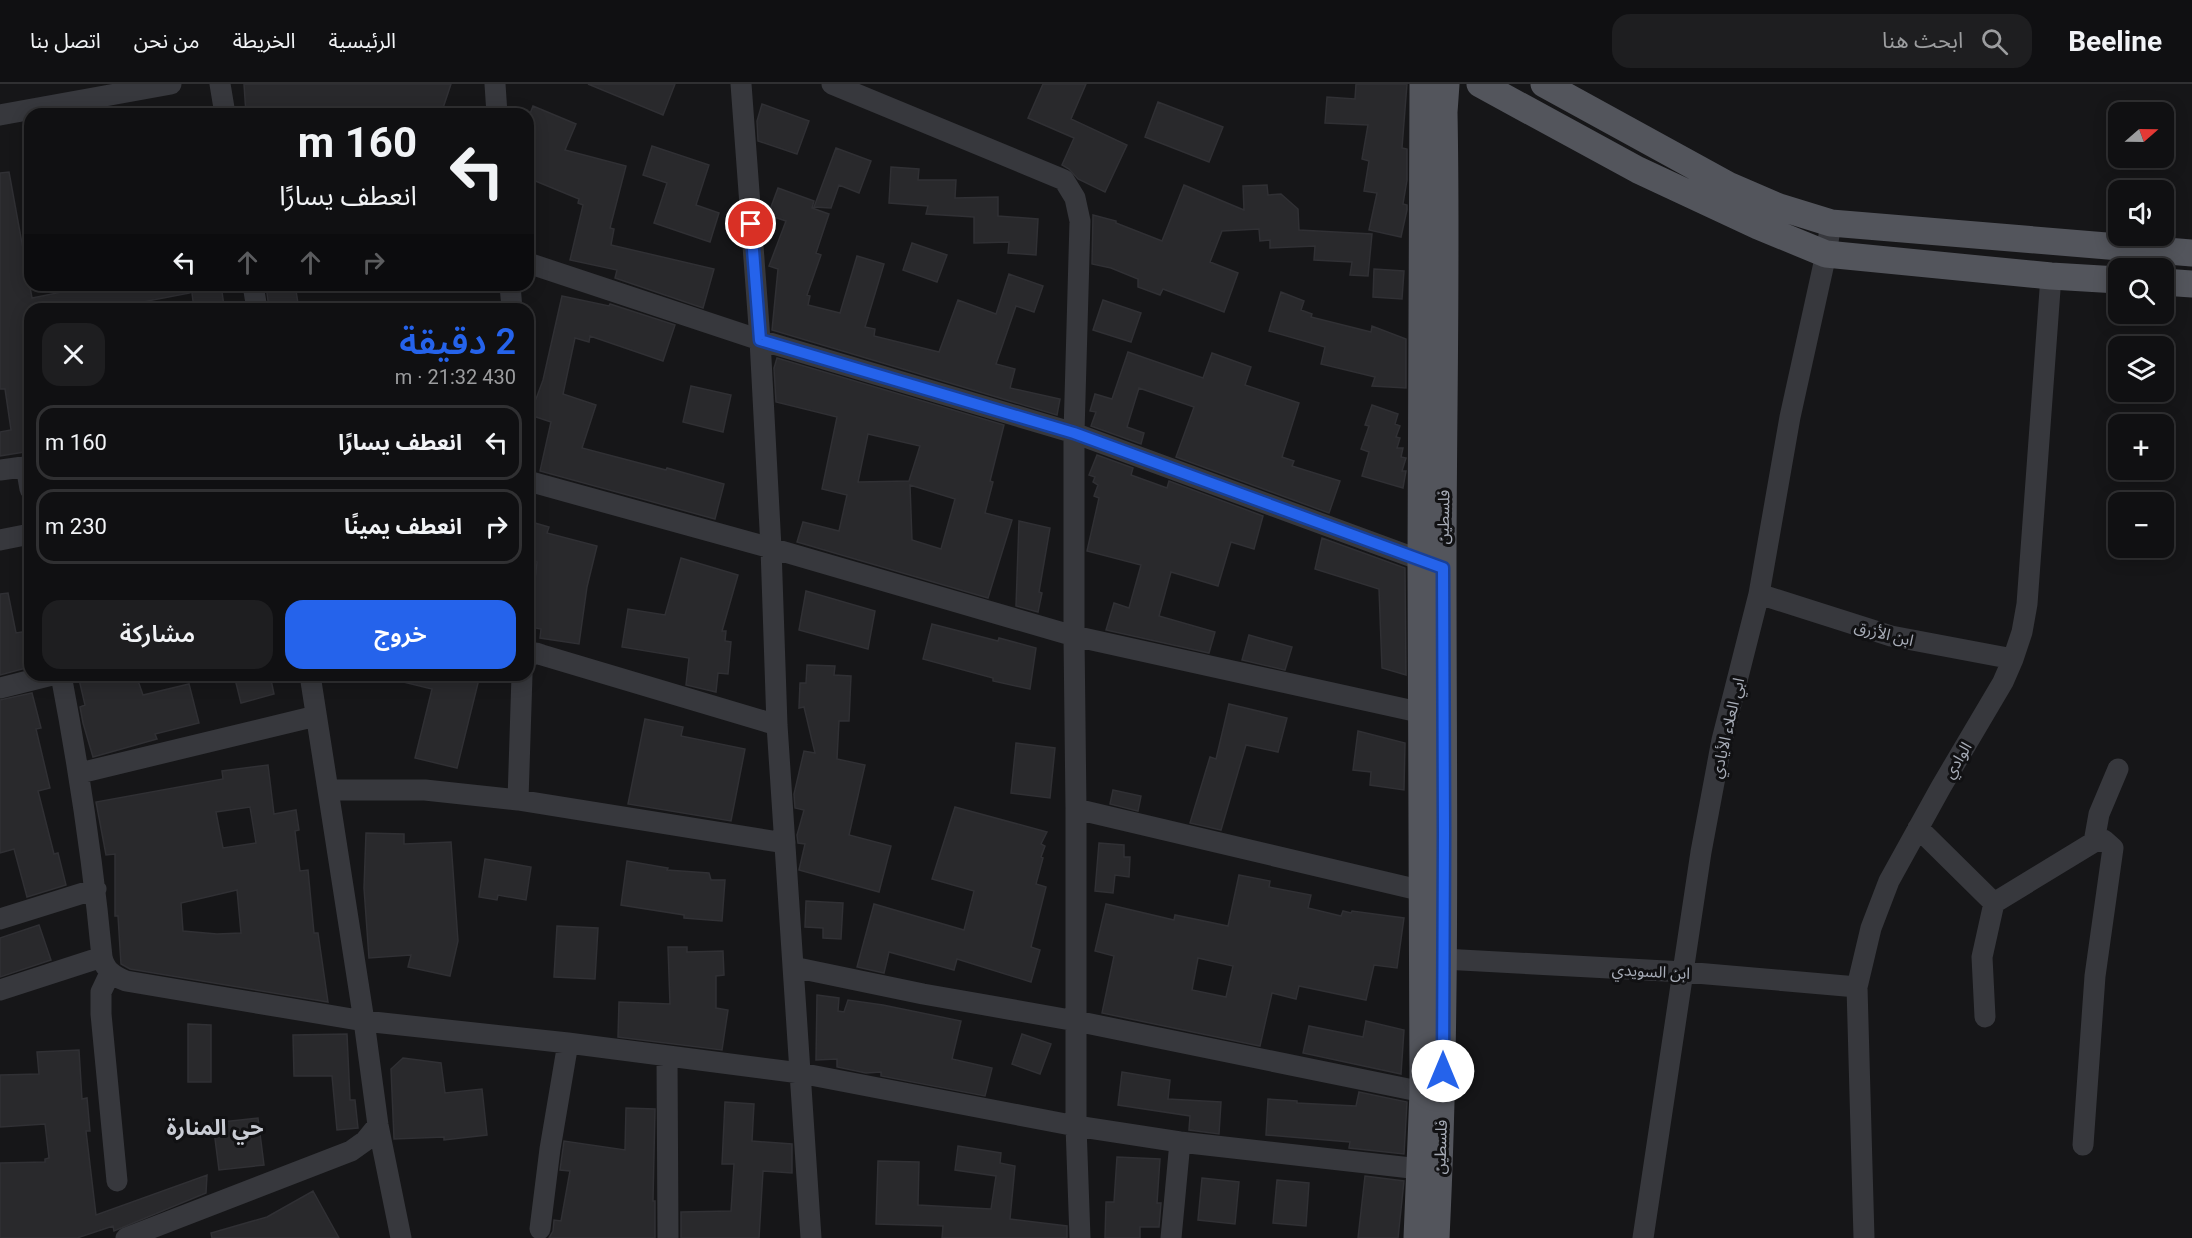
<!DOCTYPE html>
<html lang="ar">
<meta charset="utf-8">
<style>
:root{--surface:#101012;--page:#1e1e20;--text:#f1f3f6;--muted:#9c9d9f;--line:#303032;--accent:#2563eb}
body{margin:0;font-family:Roboto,"Noto Sans Arabic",sans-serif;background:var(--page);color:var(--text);direction:rtl;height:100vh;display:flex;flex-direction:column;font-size:22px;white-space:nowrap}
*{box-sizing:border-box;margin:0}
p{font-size:20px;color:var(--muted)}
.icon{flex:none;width:33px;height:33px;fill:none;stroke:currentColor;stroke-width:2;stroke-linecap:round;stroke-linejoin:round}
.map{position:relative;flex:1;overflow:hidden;direction:ltr}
.sheet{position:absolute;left:24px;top:219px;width:510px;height:378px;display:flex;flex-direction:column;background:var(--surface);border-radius:18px;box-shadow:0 3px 15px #0003,0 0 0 2px var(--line);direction:rtl}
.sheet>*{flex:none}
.hud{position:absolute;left:24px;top:24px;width:510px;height:183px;border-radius:18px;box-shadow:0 3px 15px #0003,0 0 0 2px var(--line);direction:rtl;background:#101012;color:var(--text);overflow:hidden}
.needle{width:39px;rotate:70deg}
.fabs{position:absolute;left:2108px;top:18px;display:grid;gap:12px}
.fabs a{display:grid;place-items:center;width:66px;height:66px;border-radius:12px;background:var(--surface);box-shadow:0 3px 15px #0003,0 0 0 2px var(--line);font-size:30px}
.pin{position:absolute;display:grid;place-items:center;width:51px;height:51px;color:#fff;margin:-26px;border:3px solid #fff;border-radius:50%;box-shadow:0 2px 6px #0007}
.me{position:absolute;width:66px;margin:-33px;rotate:0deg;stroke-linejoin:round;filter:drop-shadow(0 0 4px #0008)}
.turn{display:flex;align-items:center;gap:21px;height:126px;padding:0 18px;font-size:27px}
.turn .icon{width:78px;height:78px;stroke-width:2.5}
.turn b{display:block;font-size:42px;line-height:51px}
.lanes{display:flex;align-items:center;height:57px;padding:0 18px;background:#0003;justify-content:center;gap:30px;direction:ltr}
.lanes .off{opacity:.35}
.round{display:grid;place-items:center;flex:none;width:63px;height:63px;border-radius:18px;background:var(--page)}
.overview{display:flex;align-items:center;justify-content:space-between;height:102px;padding:0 18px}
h1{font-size:36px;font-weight:600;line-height:45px;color:var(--accent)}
.primary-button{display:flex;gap:12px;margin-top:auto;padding:12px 18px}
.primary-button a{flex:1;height:69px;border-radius:18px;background:var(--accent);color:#fff;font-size:24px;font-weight:600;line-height:69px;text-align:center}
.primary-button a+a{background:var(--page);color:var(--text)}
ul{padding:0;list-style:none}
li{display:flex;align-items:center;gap:18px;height:75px;margin:0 12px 9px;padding:0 6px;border:3px solid var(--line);border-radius:18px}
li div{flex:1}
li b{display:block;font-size:22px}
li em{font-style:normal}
header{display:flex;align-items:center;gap:36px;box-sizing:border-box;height:84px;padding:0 30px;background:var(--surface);border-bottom:2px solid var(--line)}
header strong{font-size:28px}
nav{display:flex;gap:33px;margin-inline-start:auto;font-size:21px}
.search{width:420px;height:54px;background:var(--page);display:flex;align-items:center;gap:15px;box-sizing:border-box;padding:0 21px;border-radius:18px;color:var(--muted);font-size:22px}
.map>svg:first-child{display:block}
.building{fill:#29292c;stroke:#303034;stroke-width:1.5;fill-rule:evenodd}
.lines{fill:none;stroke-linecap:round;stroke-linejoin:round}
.minor{stroke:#37383d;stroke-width:21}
.major{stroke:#53555c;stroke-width:27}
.route-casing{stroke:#184099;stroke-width:15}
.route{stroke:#2563eb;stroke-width:10}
.labels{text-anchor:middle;stroke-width:6;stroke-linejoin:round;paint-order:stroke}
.street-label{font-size:16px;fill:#a8adb8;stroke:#111113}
.district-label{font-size:22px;font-weight:bold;fill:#c9ccd4;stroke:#111113}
</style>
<header>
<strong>Beeline</strong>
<div class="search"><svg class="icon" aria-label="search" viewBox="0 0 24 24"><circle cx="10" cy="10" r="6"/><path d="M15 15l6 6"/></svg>ابحث هنا</div>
<nav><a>الرئيسية</a><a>الخريطة</a><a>من نحن</a><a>اتصل بنا</a></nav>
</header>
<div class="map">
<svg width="2192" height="1154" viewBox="0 0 2192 1154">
<rect width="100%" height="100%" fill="#161618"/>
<path class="building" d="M 244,0 L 451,0 L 441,30 L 246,30 Z
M 588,0 L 675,0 L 663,31 Z
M 1043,0 L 1086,0 L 1071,35 L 1127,61 L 1105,108 L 1078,95 L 1069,85 L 1062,81 L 1074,54 L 1028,34 Z
M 1356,0 L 1407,0 L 1402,64 L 1407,65 L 1407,96 L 1403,120 L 1407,121 L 1407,126 L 1401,153 L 1369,146 L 1377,109 L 1364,107 L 1369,77 L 1362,75 L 1368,41 L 1325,39 L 1327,13 L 1355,15 Z
M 1158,18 L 1223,43 L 1209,78 L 1145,53 Z
M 762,20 L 809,37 L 797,70 L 758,57 L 757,37 Z
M 533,22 L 576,40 L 565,66 L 626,82 L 610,144 L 614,145 L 611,161 L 714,185 L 703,224 L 615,194 L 617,186 L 570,176 L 583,121 L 578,119 L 579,115 L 528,94 L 528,35 Z
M 652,62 L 709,81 L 696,121 L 719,129 L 710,158 L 654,139 L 667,99 L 643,91 Z
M 836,64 L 871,77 L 859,109 L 839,101 L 831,124 L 814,123 Z
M 891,83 L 919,85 L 918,96 L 956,96 L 955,114 L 998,113 L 998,132 L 1038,135 L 1036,171 L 1008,169 L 1009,158 L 974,159 L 974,133 L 926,130 L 928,122 L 889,119 Z
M 9,88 L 32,214 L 67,207 L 67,201 L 190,201 L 190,209 L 106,225 L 30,225 L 30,367 L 0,372 L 0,348 L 11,346 L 5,305 L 0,305 L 0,89 Z
M 1184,101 L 1244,126 L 1243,102 L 1267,101 L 1268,111 L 1281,110 L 1298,125 L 1299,146 L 1372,150 L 1368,192 L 1350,191 L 1352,178 L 1314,176 L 1315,162 L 1270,164 L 1270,156 L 1260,157 L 1259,145 L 1222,147 L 1210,178 L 1238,189 L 1224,228 L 1163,205 L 1160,211 L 1138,203 L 1138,195 L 1111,184 L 1092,180 L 1093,131 L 1116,137 L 1116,139 L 1162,157 Z
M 778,104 L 814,117 L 812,124 L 829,130 L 816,169 L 821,171 L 807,211 L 810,212 L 808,221 L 840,229 L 857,172 L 884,180 L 865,243 L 875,245 L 874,252 L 939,268 L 958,216 L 996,230 L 1009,190 L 1043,202 L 1034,228 L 1016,222 L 996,280 L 1015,285 L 1010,304 L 1060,315 L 1057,331 L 772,246 L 778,185 L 769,182 L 786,137 L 768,131 Z
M 912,159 L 947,171 L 937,198 L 903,186 Z
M 1374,185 L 1404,187 L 1402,215 L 1373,213 Z
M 191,201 L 221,201 L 224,222 L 194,225 Z
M 266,201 L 295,201 L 299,225 L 269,225 Z
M 1281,208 L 1304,217 L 1301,226 L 1312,230 L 1311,233 L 1371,248 L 1372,242 L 1406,255 L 1406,304 L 1372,302 L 1375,293 L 1321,280 L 1325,263 L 1269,247 Z
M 562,212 L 609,222 L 610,220 L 675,241 L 663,277 L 590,252 L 589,258 L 575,254 L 563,310 L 596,321 L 582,364 L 666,386 L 667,384 L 724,400 L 715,435 L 540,387 L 551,338 L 530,331 L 543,296 Z
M 1103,216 L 1141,229 L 1131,258 L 1093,246 Z
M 1128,268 L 1203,294 L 1212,269 L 1251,283 L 1245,301 L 1299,319 L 1282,373 L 1294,377 L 1292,382 L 1340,397 L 1329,429 L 1176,373 L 1194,323 L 1139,304 L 1127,343 L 1144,349 L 1141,360 L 1091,342 L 1096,328 L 1090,327 L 1095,310 L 1112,315 Z
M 777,274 L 1004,341 L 990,397 L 993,398 L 985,429 L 1012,436 L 988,514 L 797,458 L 803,438 L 839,447 L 847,411 L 822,405 L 837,333 L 776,318 L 774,284 ZM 868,350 L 920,362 L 909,397 L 858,398 ZM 910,401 L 955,415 L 941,465 L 912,456 Z
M 691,302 L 731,311 L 723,348 L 683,338 Z
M 1372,321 L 1398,330 L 1395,340 L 1400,342 L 1396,353 L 1400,354 L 1397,364 L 1403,364 L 1401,373 L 1406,374 L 1402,387 L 1406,387 L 1403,404 L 1362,392 L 1369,368 L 1361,365 L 1369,342 L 1365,341 Z
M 1097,371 L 1133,384 L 1131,391 L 1167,404 L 1169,397 L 1263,432 L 1254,465 L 1231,458 L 1218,502 L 1171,488 L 1159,532 L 1215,548 L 1209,569 L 1106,546 L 1114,519 L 1129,524 L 1141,481 L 1087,467 L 1099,414 L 1094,412 L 1098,401 L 1093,398 L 1095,393 L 1089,391 Z
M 528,437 L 549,443 L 547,449 L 597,462 L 587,503 L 579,560 L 540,554 L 541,545 L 530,543 L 537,478 L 528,476 Z
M 1019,437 L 1050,444 L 1039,508 L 1042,509 L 1038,528 L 1016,522 Z
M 1322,454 L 1405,484 L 1406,591 L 1382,584 L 1379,505 L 1315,485 Z
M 681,474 L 738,491 L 722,547 L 726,547 L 725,557 L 731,558 L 728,590 L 718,589 L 716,608 L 686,601 L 689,574 L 622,563 L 628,525 L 665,531 Z
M 806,507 L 875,527 L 868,565 L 799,546 Z
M 8,509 L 16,549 L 28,547 L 30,557 L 30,583 L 0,591 L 0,510 Z
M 932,540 L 998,557 L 999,554 L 1036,564 L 1030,605 L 993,597 L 993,594 L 923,575 Z
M 1249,551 L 1292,563 L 1285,586 L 1242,576 Z
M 807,581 L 835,582 L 834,591 L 851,592 L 849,637 L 839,637 L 837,675 L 865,681 L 849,751 L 891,762 L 879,808 L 799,786 L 805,760 L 798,759 L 797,751 L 804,726 L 795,724 L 794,710 L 804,667 L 815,669 L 804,623 L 799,624 L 800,599 L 806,599 Z
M 78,591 L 136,591 L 143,611 L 189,600 L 199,639 L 155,650 L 157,655 L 93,673 L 83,639 L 80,623 L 85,621 Z
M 234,591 L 270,591 L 274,610 L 241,619 Z
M 399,591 L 480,591 L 457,684 L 415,674 L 432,605 L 399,597 Z
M 32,609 L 41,644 L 36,645 L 50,704 L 38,707 L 54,770 L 58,769 L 66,801 L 27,813 L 14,765 L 0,769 L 0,616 Z
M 1229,620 L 1287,634 L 1278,668 L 1246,661 L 1221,746 L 1190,739 L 1210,673 L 1216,675 Z
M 645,635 L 683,643 L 681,652 L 745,665 L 731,737 L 628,720 Z
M 1358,647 L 1405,659 L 1404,706 L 1370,701 L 1371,688 L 1353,686 Z
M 1016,659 L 1055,664 L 1050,714 L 1011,709 Z
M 268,681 L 274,730 L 296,726 L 299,746 L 295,747 L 300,787 L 308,786 L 314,849 L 318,849 L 328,918 L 130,885 L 121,880 L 118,832 L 115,832 L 115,770 L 106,771 L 96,718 L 223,695 L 222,687 ZM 250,723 L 256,759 L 223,764 L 216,728 ZM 237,806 L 241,849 L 217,850 L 183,847 L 181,819 Z
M 1113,706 L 1141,712 L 1138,727 L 1110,720 Z
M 955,723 L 1047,748 L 1041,760 L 1045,762 L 1041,773 L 1043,774 L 1036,800 L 1046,803 L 1031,863 L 1040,866 L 1031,898 L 957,875 L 954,886 L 889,868 L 884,889 L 857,883 L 874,820 L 964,846 L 974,807 L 932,795 Z
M 366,749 L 404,750 L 404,760 L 451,758 L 458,857 L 450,892 L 408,883 L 411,871 L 369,874 L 364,804 Z
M 1099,759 L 1124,761 L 1124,773 L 1130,773 L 1129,793 L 1115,791 L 1113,809 L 1095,807 Z
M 485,775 L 531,783 L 526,816 L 498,811 L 497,816 L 479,813 Z
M 627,777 L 668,784 L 667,786 L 709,789 L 711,796 L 725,796 L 722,837 L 684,834 L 684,831 L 621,821 Z
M 1239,791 L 1270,797 L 1269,803 L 1311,811 L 1308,824 L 1341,832 L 1343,827 L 1351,829 L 1352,827 L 1404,834 L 1397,884 L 1374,881 L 1366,916 L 1299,902 L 1296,915 L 1272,909 L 1260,962 L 1102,929 L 1114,872 L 1095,867 L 1106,820 L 1174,836 L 1175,831 L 1228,842 ZM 1198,874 L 1233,882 L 1226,913 L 1192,906 Z
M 806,817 L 843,819 L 841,855 L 823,854 L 823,844 L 805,843 Z
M 39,841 L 51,876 L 0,893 L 0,854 Z
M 557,842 L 598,844 L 595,895 L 554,893 Z
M 668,863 L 687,863 L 687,868 L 723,867 L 724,891 L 716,892 L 716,924 L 728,926 L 722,966 L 618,953 L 619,918 L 670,920 Z
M 817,911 L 839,914 L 838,927 L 844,928 L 848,916 L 883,921 L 961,937 L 952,975 L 992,984 L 985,1012 L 881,992 L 881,988 L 866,989 L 837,983 L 837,975 L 816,976 Z
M 1366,937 L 1404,946 L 1401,990 L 1303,969 L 1309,942 L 1363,953 Z
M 188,940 L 211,941 L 211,998 L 188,998 Z
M 347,950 L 350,1016 L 355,1016 L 358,1044 L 337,1046 L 332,992 L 294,992 L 293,951 Z
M 1022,950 L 1051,960 L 1040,990 L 1012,980 Z
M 79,966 L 82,1015 L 87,1014 L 90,1047 L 86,1047 L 96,1131 L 207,1091 L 206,1109 L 114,1147 L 113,1142 L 77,1154 L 0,1154 L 0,1079 L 45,1078 L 45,1075 L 49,1074 L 45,1040 L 0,1043 L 0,991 L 39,990 L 37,968 Z
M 403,974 L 441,979 L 445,1009 L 482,1005 L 487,1051 L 444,1056 L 444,1053 L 394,1055 L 391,985 Z
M 1122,988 L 1170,996 L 1168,1015 L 1221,1018 L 1219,1050 L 1189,1046 L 1190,1032 L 1118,1021 Z
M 1359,1008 L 1407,1018 L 1404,1070 L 1349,1064 L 1350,1058 L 1266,1051 L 1268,1015 L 1297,1017 L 1297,1019 L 1356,1022 Z
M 725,1018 L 754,1020 L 752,1057 L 792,1060 L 792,1089 L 763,1087 L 759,1154 L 681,1154 L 681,1128 L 731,1127 L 734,1080 L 722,1080 Z
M 626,1024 L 655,1025 L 653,1117 L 655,1117 L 655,1154 L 549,1154 L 553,1147 L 554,1136 L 561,1137 L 570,1087 L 560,1086 L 564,1057 L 625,1066 Z
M 258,1034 L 264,1081 L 219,1086 L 213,1039 Z
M 958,1062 L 1001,1069 L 1000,1079 L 1015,1082 L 1010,1135 L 1067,1142 L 1067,1154 L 942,1154 L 943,1142 L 876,1140 L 878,1077 L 919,1078 L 918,1121 L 991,1125 L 996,1092 L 955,1086 Z
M 1117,1073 L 1160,1075 L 1157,1119 L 1161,1119 L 1159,1143 L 1140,1143 L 1140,1154 L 1105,1154 L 1106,1118 L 1114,1118 Z
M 1365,1092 L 1404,1097 L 1398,1154 L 1358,1154 Z
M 1202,1094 L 1239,1098 L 1235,1140 L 1198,1136 Z
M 1277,1096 L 1309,1099 L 1306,1142 L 1273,1139 Z
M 313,1107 L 339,1154 L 212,1154 L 211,1149 L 267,1133 Z"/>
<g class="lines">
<path class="minor" d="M 220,0 L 225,30
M 495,0 L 497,30
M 741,0 L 760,256 L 771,464 L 777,641 L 811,1154
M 832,0 L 1064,96 L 1075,114 L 1080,137 L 1074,349 L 1074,552 L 1076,725 L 1076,1042 L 1080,1154
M 0,31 L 171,0
M 528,179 L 760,256 L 1074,349 L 1434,481
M 253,201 L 257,225
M 510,201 L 512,225
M 26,382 L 30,405
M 0,386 L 30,382
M 528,397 L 771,464 L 1074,552 L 1423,629
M 0,456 L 30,450
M 1759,510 L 1891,552 L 2013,575
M 528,573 L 536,569 L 542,571 L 777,641
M 61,591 C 79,685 93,778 102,873 C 105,886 113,892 126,897 L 364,937 L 568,959 L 800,989 L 1076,1042 L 1180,1058 L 1420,1085
M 310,591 L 364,937 L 378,1041 L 401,1154
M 0,604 L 52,591
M 80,689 L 316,632
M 328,706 L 425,706 L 518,716 L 785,759
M 518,716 L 522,591
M 1076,725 L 1423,807
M 1918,744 L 1994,819 L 1982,873 L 1985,933
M 1994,819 L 2094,758 L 2099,730 L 2118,685
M 0,835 L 96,805
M 1443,875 L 1684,888 L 1857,903
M 793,883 L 923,910 L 1076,937 L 1423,1008
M 110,889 L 101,908 L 101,930 L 117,1097
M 0,906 L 102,873
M 667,972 L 668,1154
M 2083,1061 L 2095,892 L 2113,764 L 2104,756 L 2094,758
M 540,1145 L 550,1065 L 568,959
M 126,1154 L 351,1067 L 365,1057 L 378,1041
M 1171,1154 L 1180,1058
M 1643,1154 L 1701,768 L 1722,656 L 1759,510 L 1790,333 L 1826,170 L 1831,139
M 1864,1154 L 1857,903 L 1871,844 L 1889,797 L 1941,703 L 2003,598 L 2013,575 L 2022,548 L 2027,520 L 2051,192"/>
<path class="major" d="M 1480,0 L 1638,86 L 1758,142 L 1826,170 L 2051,192 L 2118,196
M 1544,0 L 1730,102 L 1779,123 L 1831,139 L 2192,169
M 2163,198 L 2192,200
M 1417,1154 L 1423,1008 L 1421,476 L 1423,0
M 1436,1154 C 1447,931 1443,709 1443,486 C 1443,333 1447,181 1444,28 L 1446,0"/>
</g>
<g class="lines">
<g class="route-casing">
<path id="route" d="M 751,140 L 760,256 L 1074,349 L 1443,484 L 1444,749 L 1443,987"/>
</g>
<use href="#route" class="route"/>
</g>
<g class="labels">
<g class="street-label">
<text transform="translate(1443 433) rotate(-89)" y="6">فلسطين</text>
<text transform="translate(1884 549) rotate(14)" y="6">ابن الأزرق</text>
<text transform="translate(1727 644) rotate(-77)" y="6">ابي العلاء الأيادي</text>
<text transform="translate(1957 676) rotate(-59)" y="6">الوادي</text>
<text transform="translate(1651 887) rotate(3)" y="6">ابن السويدي</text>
<text transform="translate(1440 1063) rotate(-88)" y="6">فلسطين</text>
</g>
<g class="district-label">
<text x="215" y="1051">حي المنارة</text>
</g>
</g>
</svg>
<div class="fabs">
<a><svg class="needle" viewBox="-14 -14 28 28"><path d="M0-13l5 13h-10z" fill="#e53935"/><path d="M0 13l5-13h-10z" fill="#9c9d9f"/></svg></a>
<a><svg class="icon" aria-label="sound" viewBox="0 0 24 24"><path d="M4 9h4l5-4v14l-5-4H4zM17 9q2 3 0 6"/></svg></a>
<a><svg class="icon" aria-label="search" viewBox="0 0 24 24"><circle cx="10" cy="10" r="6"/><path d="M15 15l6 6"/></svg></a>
<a><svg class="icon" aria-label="layers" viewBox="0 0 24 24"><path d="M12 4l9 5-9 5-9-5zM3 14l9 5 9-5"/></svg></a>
<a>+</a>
<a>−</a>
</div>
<div class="pin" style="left:751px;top:140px;background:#d93025"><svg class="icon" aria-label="arrive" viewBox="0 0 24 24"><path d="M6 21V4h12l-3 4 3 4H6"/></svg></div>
<svg class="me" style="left:1443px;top:987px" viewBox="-20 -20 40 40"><circle r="19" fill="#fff"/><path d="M0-13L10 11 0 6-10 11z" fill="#2563eb"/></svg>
<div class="hud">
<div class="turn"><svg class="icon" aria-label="left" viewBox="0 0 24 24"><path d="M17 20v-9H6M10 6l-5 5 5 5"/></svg><div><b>160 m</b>انعطف يسارًا</div></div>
<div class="lanes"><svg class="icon" aria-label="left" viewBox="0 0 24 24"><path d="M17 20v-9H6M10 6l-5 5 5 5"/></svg><svg class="icon off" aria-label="ahead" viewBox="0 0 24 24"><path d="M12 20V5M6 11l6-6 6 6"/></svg><svg class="icon off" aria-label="ahead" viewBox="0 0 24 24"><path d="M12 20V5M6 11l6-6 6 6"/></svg><svg class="icon off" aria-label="right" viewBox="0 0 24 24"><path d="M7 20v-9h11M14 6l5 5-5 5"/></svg></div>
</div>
<section class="sheet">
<div class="overview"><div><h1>2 دقيقة</h1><p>430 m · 21:32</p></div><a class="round"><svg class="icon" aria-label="close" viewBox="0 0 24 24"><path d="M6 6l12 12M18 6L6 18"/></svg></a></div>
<ul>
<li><svg class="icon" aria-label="left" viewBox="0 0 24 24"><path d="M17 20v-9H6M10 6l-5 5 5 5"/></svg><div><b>انعطف يسارًا</b></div><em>160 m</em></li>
<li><svg class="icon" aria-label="right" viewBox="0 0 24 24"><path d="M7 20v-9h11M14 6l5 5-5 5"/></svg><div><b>انعطف يمينًا</b></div><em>230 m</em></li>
</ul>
<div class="primary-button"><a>خروج</a><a>مشاركة</a></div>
</section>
</div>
